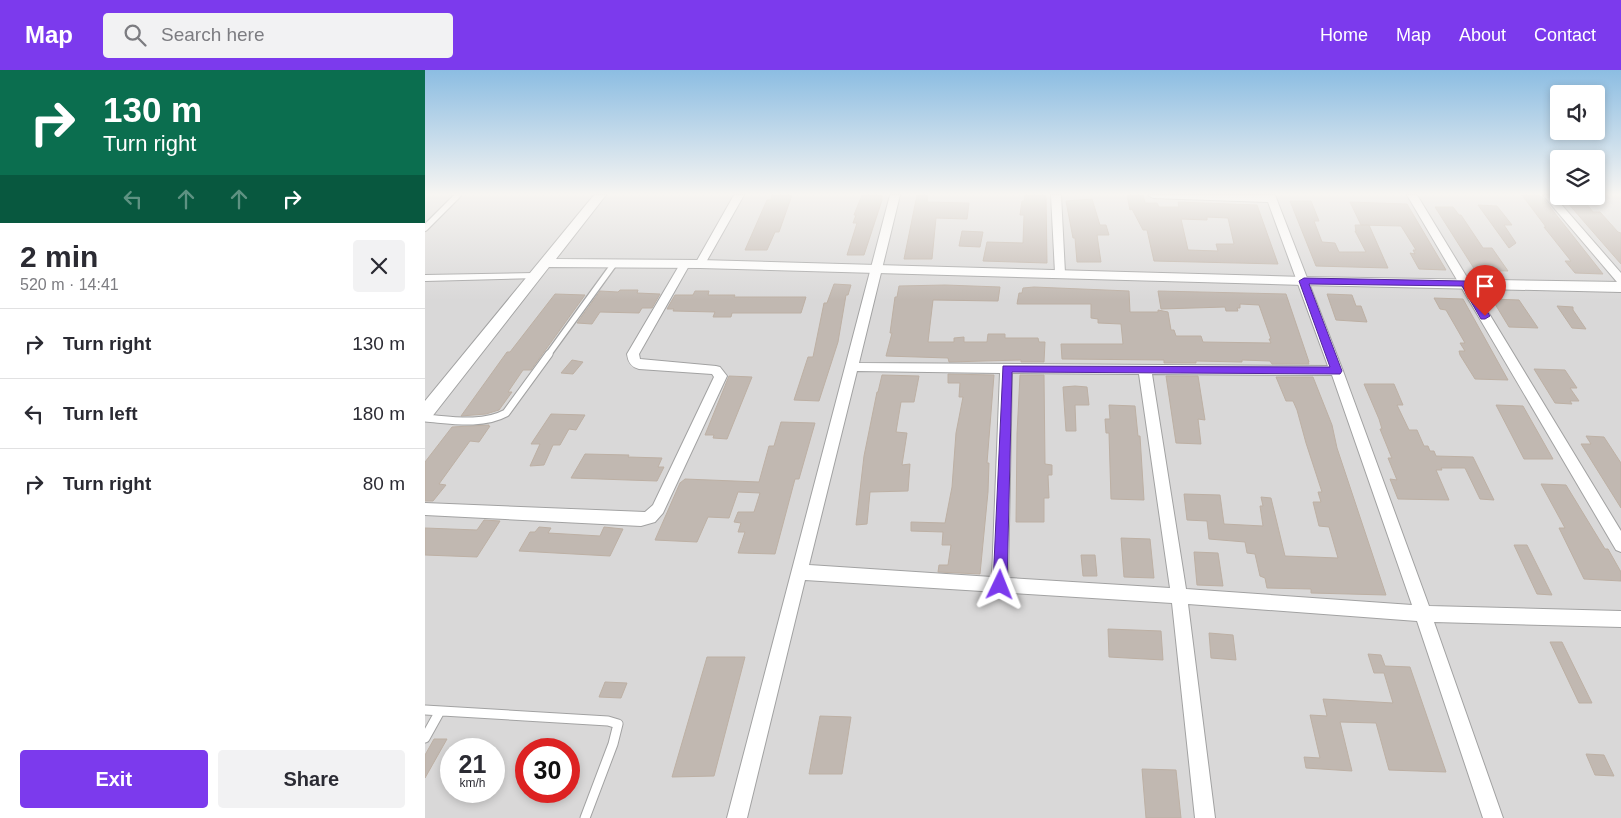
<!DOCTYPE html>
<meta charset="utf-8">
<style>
:root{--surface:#fff;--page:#f2f2f3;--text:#2b2b33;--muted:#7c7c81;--line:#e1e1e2;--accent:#7c3aed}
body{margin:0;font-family:Helvetica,sans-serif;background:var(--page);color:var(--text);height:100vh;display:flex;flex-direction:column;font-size:19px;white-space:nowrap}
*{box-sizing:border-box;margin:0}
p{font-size:16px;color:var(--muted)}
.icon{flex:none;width:28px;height:28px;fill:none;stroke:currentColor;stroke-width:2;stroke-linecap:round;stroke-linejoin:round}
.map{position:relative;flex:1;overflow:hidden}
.sheet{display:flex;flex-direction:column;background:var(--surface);width:425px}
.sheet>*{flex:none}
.banner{background:#0b6e4f;color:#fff;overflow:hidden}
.controls{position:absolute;left:1125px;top:15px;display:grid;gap:10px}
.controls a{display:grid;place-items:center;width:55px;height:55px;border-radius:5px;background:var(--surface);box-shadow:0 2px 8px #0003;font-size:25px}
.speed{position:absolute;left:15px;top:668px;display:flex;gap:10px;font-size:25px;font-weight:700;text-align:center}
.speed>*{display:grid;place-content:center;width:65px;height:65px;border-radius:50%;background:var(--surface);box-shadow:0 2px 8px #0003;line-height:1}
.speed small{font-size:12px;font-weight:400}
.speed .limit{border:8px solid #d22;background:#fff;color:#111}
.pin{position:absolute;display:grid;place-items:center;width:42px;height:42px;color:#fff;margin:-51px -21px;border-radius:50% 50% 50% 0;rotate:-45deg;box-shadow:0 0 5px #0007}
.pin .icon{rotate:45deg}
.me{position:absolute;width:55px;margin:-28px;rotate:2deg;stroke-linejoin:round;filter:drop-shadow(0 0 4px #0008)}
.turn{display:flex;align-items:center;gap:18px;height:105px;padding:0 20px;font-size:22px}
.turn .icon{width:65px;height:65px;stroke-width:2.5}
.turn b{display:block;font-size:35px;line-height:42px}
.lanes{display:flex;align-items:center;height:48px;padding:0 20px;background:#0003;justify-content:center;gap:25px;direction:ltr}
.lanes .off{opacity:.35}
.round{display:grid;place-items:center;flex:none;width:52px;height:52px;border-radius:5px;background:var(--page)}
.summary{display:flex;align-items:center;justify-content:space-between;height:85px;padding:0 20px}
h1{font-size:30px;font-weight:800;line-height:38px}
.button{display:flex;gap:10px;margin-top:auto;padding:10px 20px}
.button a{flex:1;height:58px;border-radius:5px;background:var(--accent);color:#fff;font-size:20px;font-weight:800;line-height:58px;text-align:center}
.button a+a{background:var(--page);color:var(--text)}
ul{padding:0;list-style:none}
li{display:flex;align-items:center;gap:15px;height:70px;padding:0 20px;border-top:1px solid var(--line)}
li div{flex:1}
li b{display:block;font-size:19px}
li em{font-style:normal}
header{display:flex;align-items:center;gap:30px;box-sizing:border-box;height:70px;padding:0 25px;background:var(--accent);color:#fff}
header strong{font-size:24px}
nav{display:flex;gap:28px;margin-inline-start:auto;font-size:18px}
.search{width:350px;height:45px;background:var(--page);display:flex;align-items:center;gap:12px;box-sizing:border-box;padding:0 18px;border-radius:5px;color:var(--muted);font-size:19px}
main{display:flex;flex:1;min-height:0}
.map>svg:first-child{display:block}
.residential{fill:#d9d8d8;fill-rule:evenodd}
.building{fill:#c1b8b1;stroke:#bdb0a4;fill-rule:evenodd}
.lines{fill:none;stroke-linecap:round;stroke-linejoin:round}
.service-far2-casing{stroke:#a2a2a2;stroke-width:8}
.service-far1-casing{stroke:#a2a2a2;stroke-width:9}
.service-casing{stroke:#a2a2a2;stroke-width:11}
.minor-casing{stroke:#a2a2a2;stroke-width:2}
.tertiary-casing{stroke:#a2a2a2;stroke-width:2}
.service-far2{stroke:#fff;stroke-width:5.5}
.service-far1{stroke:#fff;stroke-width:7}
.service{stroke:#fff;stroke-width:9}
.minor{fill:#fff;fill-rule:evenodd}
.tertiary{fill:#fff;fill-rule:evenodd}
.route{fill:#7c3aed;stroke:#51269a}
</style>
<header>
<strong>Map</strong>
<div class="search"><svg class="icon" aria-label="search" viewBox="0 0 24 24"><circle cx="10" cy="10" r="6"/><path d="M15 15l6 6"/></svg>Search here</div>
<nav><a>Home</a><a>Map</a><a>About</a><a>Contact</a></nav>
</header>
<main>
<section class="sheet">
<div class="banner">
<div class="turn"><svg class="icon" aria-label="right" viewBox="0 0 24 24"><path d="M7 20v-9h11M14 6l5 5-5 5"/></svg><div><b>130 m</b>Turn right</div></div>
<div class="lanes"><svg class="icon off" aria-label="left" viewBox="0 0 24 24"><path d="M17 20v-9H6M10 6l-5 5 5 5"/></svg><svg class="icon off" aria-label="ahead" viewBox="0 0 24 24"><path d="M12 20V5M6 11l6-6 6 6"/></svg><svg class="icon off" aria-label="ahead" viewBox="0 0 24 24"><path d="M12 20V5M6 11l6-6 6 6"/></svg><svg class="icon" aria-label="right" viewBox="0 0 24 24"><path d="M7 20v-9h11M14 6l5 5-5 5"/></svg></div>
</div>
<div class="summary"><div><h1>2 min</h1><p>520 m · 14:41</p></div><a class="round"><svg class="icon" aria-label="close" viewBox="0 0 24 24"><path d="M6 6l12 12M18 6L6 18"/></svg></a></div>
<ul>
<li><svg class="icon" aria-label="right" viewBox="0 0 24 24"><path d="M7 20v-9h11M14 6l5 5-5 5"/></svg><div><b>Turn right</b></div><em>130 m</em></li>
<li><svg class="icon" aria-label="left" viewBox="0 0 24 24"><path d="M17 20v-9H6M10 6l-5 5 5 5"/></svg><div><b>Turn left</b></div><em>180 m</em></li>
<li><svg class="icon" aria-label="right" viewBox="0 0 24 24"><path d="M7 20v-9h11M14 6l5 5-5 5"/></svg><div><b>Turn right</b></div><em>80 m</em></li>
</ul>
<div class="button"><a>Exit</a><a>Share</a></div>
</section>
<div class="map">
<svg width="1196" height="748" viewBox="0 0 1196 748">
<rect width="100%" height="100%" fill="#ede9e1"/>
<path class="residential" d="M 0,125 L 1196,125 L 1196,748 L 0,748 ZM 26,679 L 69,679 L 69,721 L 26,721 ZM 101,679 L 144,679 L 144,721 L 101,721 Z"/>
<path class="building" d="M 347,125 L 367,125 L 354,162 L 350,162 L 342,180 L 320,180 L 342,130 L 346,130 Z
M 437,125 L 457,125 L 457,130 L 439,185 L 422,185 L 432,153 L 428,153 L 431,145 L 429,145 Z
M 492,125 L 503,125 L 502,132 L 544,133 L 542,149 L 511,148 L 507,189 L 479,189 Z
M 600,125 L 621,125 L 622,193 L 558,191 L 562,172 L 598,173 L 599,145 L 595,145 L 597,131 L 599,131 Z
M 702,125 L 718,125 L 720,133 L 732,133 L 734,137 L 754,137 L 753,132 L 832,135 L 853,194 L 729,191 L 722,160 L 718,160 L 707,139 L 705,140 ZM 782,147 L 803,148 L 809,174 L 791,174 L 793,181 L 763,180 L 756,149 L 782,150 Z
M 1097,125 L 1114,125 L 1118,128 L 1178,204 L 1150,203 L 1140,191 L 1146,191 L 1119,157 L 1121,157 Z
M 667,129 L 674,152 L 675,155 L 681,155 L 684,165 L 672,165 L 676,192 L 652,192 L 650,168 L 648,168 L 641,131 Z
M 1134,129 L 1158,129 L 1168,142 L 1175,142 L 1193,162 L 1196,163 L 1196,194 L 1141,131 L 1138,134 Z
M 865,131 L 886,131 L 894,151 L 889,151 L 897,172 L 910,173 L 914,182 L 941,182 L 930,161 L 931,161 L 930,155 L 944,155 L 963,198 L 891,196 Z
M 925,132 L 982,134 L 1021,200 L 994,199 L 985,183 L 990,184 L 988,180 L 991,180 L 976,156 L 936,155 Z
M 1053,135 L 1072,136 L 1087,155 L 1079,155 L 1091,173 L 1084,178 Z
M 1010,137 L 1028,137 L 1034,145 L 1036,145 L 1058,178 L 1067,178 L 1083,201 L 1050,200 Z
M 537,161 L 558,162 L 555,177 L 534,176 Z
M 409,214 L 426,215 L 423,225 L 421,225 L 413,272 L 394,331 L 369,330 L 383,287 L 388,287 L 399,233 L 402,233 Z
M 520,215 L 575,217 L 573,231 L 508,230 L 503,272 L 529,272 L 529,268 L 539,267 L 539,272 L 562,272 L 563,264 L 580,264 L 580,268 L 613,268 L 614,272 L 620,272 L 619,292 L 596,292 L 596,290 L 524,292 L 523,288 L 461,286 L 467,263 L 465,263 L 470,227 L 472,227 L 474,216 Z
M 609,217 L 704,221 L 705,242 L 733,242 L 733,240 L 743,242 L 746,260 L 749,260 L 751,266 L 776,266 L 778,272 L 846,273 L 844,269 L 846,269 L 834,235 L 815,234 L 815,238 L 812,238 L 813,241 L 801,241 L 800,237 L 736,239 L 733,221 L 861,224 L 884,292 L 883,292 L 884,294 L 847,294 L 845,291 L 817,290 L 817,292 L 771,291 L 771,293 L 739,293 L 739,290 L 637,289 L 636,274 L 698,274 L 696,254 L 673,253 L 673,249 L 666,248 L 666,234 L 592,234 L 594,223 L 597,223 L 598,218 Z
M 195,220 L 213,220 L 212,223 L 235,224 L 227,238 L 217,238 L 214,243 L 175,242 L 167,254 L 152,253 L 175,221 L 193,222 Z
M 270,221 L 284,221 L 283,225 L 310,225 L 309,227 L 381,227 L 376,243 L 307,243 L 306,247 L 288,247 L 290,242 L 248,241 L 249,239 L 242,239 L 250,225 L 268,225 Z
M 130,224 L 160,225 L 106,300 L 98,300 L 83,322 L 87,322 L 74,340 L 61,344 L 36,346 L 82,282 L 85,282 Z
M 902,224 L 927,225 L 931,236 L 936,236 L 942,252 L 911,250 Z
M 1009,228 L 1038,229 L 1083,310 L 1050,309 L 1035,285 L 1034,281 L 1040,281 L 1035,273 L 1040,273 L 1021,240 L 1015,239 Z
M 1067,229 L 1094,230 L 1113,258 L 1084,257 Z
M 1132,236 L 1148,237 L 1148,240 L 1161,259 L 1147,258 Z
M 147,290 L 158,292 L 148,304 L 136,303 Z
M 1109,299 L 1140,300 L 1152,318 L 1145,318 L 1154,331 L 1145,331 L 1147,334 L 1130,333 Z
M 523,304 L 569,305 L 562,393 L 564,393 L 563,422 L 555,504 L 513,502 L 514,495 L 523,495 L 526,475 L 517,475 L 518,462 L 486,461 L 486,452 L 520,453 L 527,417 L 531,363 L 538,327 L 534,327 L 535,313 L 523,313 Z
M 457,305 L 494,306 L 489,332 L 476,332 L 471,362 L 482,363 L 477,395 L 485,394 L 483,421 L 445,422 L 442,454 L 431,455 L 439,386 L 452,322 L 453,322 Z
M 595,305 L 619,305 L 620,394 L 627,395 L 627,405 L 623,405 L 624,428 L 619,428 L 619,452 L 591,452 L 592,364 Z
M 304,306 L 327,307 L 302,369 L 288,368 L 289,365 L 280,365 Z
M 741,306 L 773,306 L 780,350 L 773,349 L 776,374 L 751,373 Z
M 851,307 L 888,307 L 907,355 L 912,378 L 961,525 L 886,523 L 886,519 L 842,518 L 840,508 L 835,506 L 830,484 L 822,483 L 820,472 L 784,469 L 782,451 L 762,450 L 759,424 L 795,425 L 799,454 L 838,456 L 835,436 L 838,436 L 836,427 L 846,428 L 860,486 L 913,488 L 904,457 L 894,456 L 888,432 L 896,432 L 893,422 L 897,422 L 881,373 L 872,340 L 868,331 L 861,331 Z
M 939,314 L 969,314 L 978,335 L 972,335 L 984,360 L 992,360 L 999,376 L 1003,376 L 1005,381 L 1009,381 L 1011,386 L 1048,387 L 1069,430 L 1055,429 L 1040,398 L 1016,398 L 1017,400 L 1011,400 L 1024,430 L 973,429 L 965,409 L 972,410 L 963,388 L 967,388 L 966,386 L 955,359 L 957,359 L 954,349 Z
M 650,316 L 662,317 L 664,335 L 650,335 L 651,361 L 641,361 L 638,317 Z
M 684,335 L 710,336 L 713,366 L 715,366 L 719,430 L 686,429 L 684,363 L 681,363 L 680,349 L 685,349 Z
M 1071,335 L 1098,336 L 1128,389 L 1099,389 Z
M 126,344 L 160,345 L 151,360 L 144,359 L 135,375 L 128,375 L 119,395 L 105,396 L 115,374 L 106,374 Z
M 356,352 L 390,353 L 374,409 L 370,409 L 350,484 L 313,483 L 320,462 L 313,462 L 316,453 L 309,452 L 313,442 L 329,442 L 335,423 L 313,422 L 304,448 L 283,447 L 272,472 L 230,470 L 255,413 L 260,409 L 334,412 L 344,376 L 349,376 Z
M 64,355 L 63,356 L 65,356 L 54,372 L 45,371 L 14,414 L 21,415 L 8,431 L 0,431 L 0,392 L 27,357 Z
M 1161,366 L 1179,367 L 1196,393 L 1196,438 L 1156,374 L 1166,374 Z
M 160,384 L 204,385 L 203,387 L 237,388 L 233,397 L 239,397 L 232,411 L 146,408 Z
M 1116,414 L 1141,415 L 1180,479 L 1183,479 L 1196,502 L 1196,511 L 1159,509 L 1134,458 L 1140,458 Z
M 59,450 L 75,451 L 52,487 L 0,485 L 0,458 L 52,460 Z
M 114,457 L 126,458 L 123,463 L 175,466 L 179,457 L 198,459 L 185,486 L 94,481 L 105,462 L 110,462 Z
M 696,468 L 725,469 L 729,508 L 699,507 Z
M 1089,475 L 1102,475 L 1127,525 L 1112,524 Z
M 769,482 L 793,483 L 798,516 L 772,515 Z
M 656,485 L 670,485 L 672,506 L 658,506 Z
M 683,559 L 736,561 L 738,590 L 684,587 Z
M 784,563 L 808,565 L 811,590 L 786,588 Z
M 1125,572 L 1137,572 L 1167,633 L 1154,633 Z
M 943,584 L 956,585 L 960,596 L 985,597 L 1021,702 L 964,700 L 951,653 L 915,652 L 927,701 L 881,698 L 879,687 L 895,688 L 885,645 L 902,646 L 898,629 L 968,633 L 959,603 L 949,603 Z
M 282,587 L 320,587 L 289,706 L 247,707 Z
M 180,612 L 202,613 L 196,628 L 174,627 Z
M 395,646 L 426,647 L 417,704 L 384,704 Z
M 9,669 L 22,669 L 0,708 L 0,685 Z
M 1161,684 L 1179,685 L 1189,706 L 1170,705 Z
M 717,699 L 751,700 L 756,748 L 721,748 Z"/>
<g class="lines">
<g class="service-far2-casing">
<path id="service-far2" d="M 0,158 L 33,125
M 123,285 L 189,194"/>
</g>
<g class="service-far1-casing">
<path id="service-far1" d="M 0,348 C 26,350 57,356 81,343 L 124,284"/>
</g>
<g class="service-casing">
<path id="service" d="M 0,640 L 183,651 L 193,654 L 188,674 L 160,748
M 0,668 L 15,641"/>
</g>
<g class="minor-casing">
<path id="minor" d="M 309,125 L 319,125 L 280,194 L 275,197 L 271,196 L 270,194 Z
M 465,125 L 475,125 L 434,293 L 903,296 L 843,132 L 728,128 L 723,125 L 850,125 L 918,301 L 1004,536 L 1196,541 L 1196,557 L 1009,552 L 1078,748 L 1058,748 L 992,551 L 763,534 L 790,748 L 770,748 L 747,533 L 380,510 L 322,748 L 302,748 ZM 432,301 L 575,303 L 567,507 L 384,495 ZM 587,303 L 714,304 L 745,518 L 583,508 ZM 727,304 L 907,305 L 987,535 L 761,519 Z
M 626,125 L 636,125 L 640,203 L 635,206 L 630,203 Z
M 982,125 L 992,125 L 1196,461 L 1196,482 L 1191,480 Z
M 1118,125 L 1128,125 L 1196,203 L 1196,213 L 1192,212 Z
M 260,191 L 265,194 L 214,284 L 215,289 L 291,296 L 295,297 L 302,306 L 238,443 L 230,452 L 216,456 L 0,445 L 0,433 L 220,442 L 228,435 L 289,307 L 287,304 L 214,299 C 206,297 203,292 202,284 L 255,194 Z
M 110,203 L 115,206 L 114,208 L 0,211 L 0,205 Z"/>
</g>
<g class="tertiary-casing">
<path id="tertiary" d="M 169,125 L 181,125 L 131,189 L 275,190 L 879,207 L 1196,212 L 1196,222 L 879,215 L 275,198 L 124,197 L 6,348 L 0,349 L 0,331 Z"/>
</g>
<use href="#service-far2" class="service-far2"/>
<use href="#service-far1" class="service-far1"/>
<use href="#service" class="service"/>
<use href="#minor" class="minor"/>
<use href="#tertiary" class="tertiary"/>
</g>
<linearGradient id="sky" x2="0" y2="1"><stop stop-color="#8cbde2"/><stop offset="0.54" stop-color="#f7f5f2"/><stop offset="1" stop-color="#f7f5f2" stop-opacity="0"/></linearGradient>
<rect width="1196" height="230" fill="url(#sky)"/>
<path class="route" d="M 879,208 L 1040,211 L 1044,212 L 1065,246 L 1060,249 L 1056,249 L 1037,216 L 884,214 L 917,301 L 915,304 L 587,302 L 582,515 L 580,519 L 575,521 L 570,519 L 568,515 L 578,296 L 905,297 L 874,211 Z"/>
</svg>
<div class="controls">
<a><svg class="icon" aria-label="sound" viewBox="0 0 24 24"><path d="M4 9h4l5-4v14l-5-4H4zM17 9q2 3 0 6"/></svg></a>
<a><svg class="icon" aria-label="layers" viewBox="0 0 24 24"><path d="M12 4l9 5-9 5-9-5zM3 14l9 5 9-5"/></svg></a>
</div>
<div class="speed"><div>21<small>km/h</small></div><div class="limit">30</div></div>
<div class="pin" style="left:1060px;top:246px;background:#d93025"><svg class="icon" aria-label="arrive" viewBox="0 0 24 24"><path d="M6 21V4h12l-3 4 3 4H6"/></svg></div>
<svg class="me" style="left:575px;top:515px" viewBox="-20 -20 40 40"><path d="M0-17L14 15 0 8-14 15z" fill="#7c3aed" stroke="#fff" stroke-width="4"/></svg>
</div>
</main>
